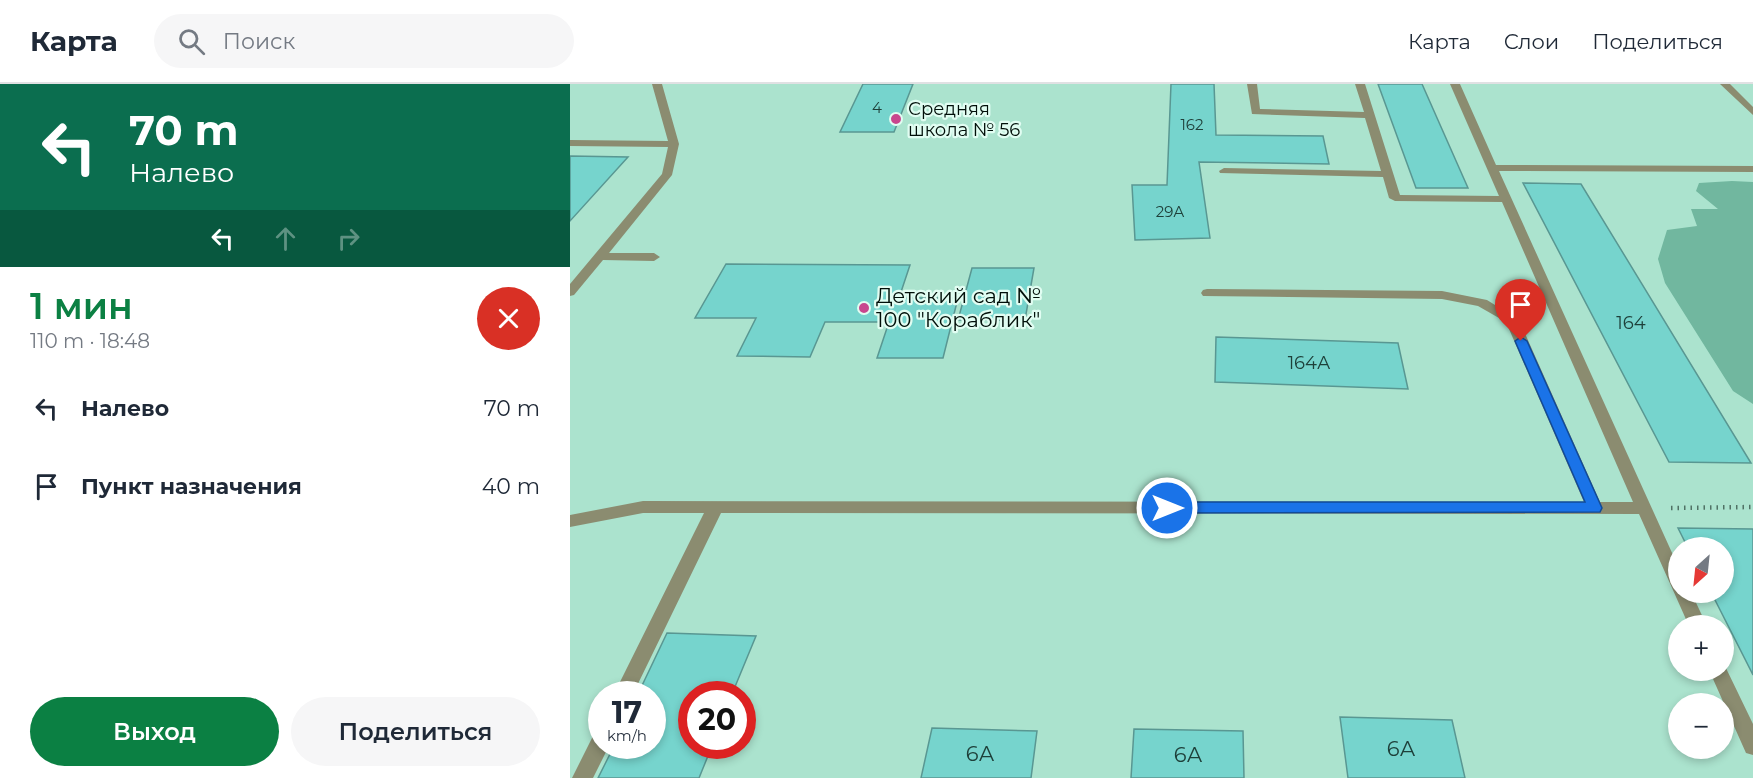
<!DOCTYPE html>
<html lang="ru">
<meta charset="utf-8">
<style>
:root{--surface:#fff;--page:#f6f6f7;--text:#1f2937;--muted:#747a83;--line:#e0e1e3;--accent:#0b8043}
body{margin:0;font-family:Montserrat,sans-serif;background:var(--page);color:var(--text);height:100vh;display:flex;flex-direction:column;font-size:22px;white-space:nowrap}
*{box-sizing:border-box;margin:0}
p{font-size:20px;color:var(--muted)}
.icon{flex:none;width:33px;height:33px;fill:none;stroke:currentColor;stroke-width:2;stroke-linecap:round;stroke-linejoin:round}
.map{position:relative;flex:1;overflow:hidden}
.drawer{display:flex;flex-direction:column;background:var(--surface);width:570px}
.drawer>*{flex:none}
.hud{background:#0b6e4f;color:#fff;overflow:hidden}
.needle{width:39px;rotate:207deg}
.tools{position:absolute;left:1098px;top:453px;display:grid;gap:12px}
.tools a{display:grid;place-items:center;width:66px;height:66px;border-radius:50%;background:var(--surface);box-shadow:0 3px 9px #0003;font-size:30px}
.speed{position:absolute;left:18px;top:597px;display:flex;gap:12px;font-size:30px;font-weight:700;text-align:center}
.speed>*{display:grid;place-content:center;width:78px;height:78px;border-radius:50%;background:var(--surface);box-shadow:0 3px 9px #0003;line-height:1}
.speed small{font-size:15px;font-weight:400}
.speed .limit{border:9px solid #d22;background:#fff;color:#111}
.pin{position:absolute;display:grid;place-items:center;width:51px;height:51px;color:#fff;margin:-62px -26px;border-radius:50% 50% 50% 0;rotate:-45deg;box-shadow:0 0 6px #0007}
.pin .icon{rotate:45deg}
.me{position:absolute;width:66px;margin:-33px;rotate:90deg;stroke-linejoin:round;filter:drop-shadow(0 0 4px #0008)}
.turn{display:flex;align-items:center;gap:21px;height:126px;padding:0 30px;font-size:27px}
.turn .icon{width:78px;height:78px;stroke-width:2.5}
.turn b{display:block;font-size:42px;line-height:51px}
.lanes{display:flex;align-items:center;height:57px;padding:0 30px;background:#0003;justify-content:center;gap:30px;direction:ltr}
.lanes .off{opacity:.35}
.round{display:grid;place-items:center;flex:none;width:63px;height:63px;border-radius:32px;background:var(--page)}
.overview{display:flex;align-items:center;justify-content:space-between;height:102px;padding:0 30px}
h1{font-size:36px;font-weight:600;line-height:45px;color:var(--accent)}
.button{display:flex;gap:12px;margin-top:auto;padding:12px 30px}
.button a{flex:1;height:69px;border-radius:36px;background:var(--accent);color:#fff;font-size:24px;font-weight:600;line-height:69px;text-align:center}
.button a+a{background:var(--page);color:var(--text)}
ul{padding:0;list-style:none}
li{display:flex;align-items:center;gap:18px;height:78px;padding:0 30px}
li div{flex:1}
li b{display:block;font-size:22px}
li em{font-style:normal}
header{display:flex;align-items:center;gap:36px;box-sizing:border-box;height:84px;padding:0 30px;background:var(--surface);border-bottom:2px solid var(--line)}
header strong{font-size:28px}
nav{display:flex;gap:33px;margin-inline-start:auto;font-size:21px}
.search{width:420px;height:54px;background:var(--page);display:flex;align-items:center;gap:15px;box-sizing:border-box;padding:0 21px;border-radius:33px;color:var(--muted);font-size:22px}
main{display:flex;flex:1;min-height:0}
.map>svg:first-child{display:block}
.green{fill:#71b79f}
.building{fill:#76d4cd;stroke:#599792;stroke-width:1.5}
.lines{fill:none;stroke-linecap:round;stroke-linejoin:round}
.path{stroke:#507265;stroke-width:4.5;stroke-dasharray:1.5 5;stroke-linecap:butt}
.lane{fill:#8b8c70;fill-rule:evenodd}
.route{fill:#1a73e8;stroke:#114b97;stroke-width:1.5}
.poi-dot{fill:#c8468e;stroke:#e1fdf2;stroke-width:2}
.labels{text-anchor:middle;stroke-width:4.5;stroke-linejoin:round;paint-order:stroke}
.far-number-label{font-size:15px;fill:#1e403a}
.far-poi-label{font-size:18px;fill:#000f09;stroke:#e1fdf2;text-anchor:start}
.number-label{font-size:18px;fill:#1e403a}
.poi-label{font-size:21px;fill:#000f09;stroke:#e1fdf2;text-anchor:start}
.near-number-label{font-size:21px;fill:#1e403a}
</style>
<header>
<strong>Карта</strong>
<div class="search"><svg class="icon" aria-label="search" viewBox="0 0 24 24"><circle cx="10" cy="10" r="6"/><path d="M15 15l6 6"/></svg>Поиск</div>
<nav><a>Карта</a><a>Слои</a><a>Поделиться</a></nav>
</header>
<main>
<section class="drawer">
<div class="hud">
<div class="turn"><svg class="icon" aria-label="left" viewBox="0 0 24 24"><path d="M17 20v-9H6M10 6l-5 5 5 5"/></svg><div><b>70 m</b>Налево</div></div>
<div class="lanes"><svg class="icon" aria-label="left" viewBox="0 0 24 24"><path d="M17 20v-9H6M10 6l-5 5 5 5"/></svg><svg class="icon off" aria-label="ahead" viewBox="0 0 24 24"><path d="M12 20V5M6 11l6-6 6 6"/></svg><svg class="icon off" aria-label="right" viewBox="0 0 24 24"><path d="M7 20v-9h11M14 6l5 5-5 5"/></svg></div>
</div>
<div class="overview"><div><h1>1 мин</h1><p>110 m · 18:48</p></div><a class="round" style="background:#d93025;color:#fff"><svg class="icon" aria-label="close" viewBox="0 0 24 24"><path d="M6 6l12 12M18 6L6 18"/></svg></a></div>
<ul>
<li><svg class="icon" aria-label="left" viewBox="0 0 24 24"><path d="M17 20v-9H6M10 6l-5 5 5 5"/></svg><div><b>Налево</b></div><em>70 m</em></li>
<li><svg class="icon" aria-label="arrive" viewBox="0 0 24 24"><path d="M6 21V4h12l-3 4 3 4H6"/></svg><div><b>Пункт назначения</b></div><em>40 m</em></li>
</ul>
<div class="button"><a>Выход</a><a>Поделиться</a></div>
</section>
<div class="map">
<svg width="1183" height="694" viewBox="0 0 1183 694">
<rect width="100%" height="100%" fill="#abe3ce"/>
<path class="green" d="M 1162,97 L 1183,98 L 1183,320 L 1163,307 L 1095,199 L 1088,175 L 1097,146 L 1127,142 L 1121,125 L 1148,125 L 1126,107 L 1129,99 Z"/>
<path class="building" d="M 293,0 L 343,0 L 324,48 L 270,48 Z
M 601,0 L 644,0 L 646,51 L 753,52 L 759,80 L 629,78 L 640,154 L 565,156 L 562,101 L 597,101 Z
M 808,0 L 852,0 L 898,104 L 846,104 Z
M 0,72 L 58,73 L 0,137 Z
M 953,99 L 1011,100 L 1181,379 L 1099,378 Z
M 156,180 L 340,181 L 329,214 L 388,214 L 373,274 L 307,274 L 319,238 L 255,238 L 240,273 L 167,272 L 186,234 L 125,234 Z
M 402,184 L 464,184 L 455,236 L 388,236 Z
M 646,253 L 828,259 L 838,305 L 645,298 Z
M 1108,444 L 1183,445 L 1183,591 L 1141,508 L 1154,508 L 1154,464 L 1118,464 Z
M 97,549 L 186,552 L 162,610 L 122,610 L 122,662 L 142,662 L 129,694 L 28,694 L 44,662 L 82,662 L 82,610 L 68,610 Z
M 770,633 L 882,636 L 895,694 L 778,694 Z
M 362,644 L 467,647 L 461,694 L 351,694 Z
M 564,645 L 673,647 L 674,694 L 561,694 Z"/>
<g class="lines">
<path class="path" d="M 1101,424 L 1183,423"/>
<path class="lane" d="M 82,0 L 92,0 L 109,60 L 102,91 L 39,169 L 84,169 L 90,173 L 84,177 L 33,176 L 4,211 L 0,212 L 0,200 L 92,90 L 98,63 L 0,62 L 0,56 L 98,57 Z
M 677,0 L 687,0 L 690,25 L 794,28 L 785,0 L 795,0 L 830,111 L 929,112 L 880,0 L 890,0 L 926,81 L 1183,82 L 1183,88 L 929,87 L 1108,482 L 1108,508 L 1121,508 L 1137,542 L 1119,542 L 1069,430 L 151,429 L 63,610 L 44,610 L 134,429 L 73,429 L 0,443 L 0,431 L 73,417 L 1014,418 L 936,238 L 908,222 L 872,215 L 633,212 L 631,209 L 633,206 L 637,205 L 872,207 L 917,216 L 949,236 L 1030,418 L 1063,418 L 932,118 L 825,117 L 819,114 L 813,93 L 650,89 L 649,87 L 654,84 L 811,87 L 795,34 L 682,30 Z
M 1150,0 L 1160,0 L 1183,23 L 1183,31 Z
M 1154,580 L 1183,640 L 1183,671 L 1176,669 L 1139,586 L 1154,586 Z
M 32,646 L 32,662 L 39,662 L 23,694 L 2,694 L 25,648 Z"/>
</g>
<path class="route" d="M 951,253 L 957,257 L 1032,424 L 1030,428 L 597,429 L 591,428 L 589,424 L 591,420 L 597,418 L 1015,418 L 945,257 Z"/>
<g class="poi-dot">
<circle cx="326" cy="35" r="6"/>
<circle cx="294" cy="224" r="6"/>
</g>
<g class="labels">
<g class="far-number-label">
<text x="307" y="29">4</text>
<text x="622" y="46">162</text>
<text x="600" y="133">29А</text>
</g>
<g class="far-poi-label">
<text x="338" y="31">Средняя<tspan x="338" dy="21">школа № 56</tspan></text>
</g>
<g class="number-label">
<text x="1061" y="245">164</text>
<text x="739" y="285">164А</text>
</g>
<g class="poi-label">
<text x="306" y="219">Детский сад №<tspan x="306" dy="24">100 "Кораблик"</tspan></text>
</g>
<g class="near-number-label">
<text x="831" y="672">6А</text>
<text x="410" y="677">6А</text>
<text x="618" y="678">6А</text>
</g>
</g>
</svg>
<div class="tools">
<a><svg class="needle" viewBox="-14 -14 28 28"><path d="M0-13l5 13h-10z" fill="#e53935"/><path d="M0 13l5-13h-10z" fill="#747a83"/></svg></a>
<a>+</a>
<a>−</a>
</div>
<div class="speed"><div>17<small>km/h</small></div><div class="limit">20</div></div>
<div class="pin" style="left:951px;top:257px;background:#d93025"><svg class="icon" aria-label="arrive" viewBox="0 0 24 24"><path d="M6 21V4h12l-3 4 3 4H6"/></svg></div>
<svg class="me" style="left:597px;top:424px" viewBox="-20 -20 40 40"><circle r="17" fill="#1a73e8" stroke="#fff" stroke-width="3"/><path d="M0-11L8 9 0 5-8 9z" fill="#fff"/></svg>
</div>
</main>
